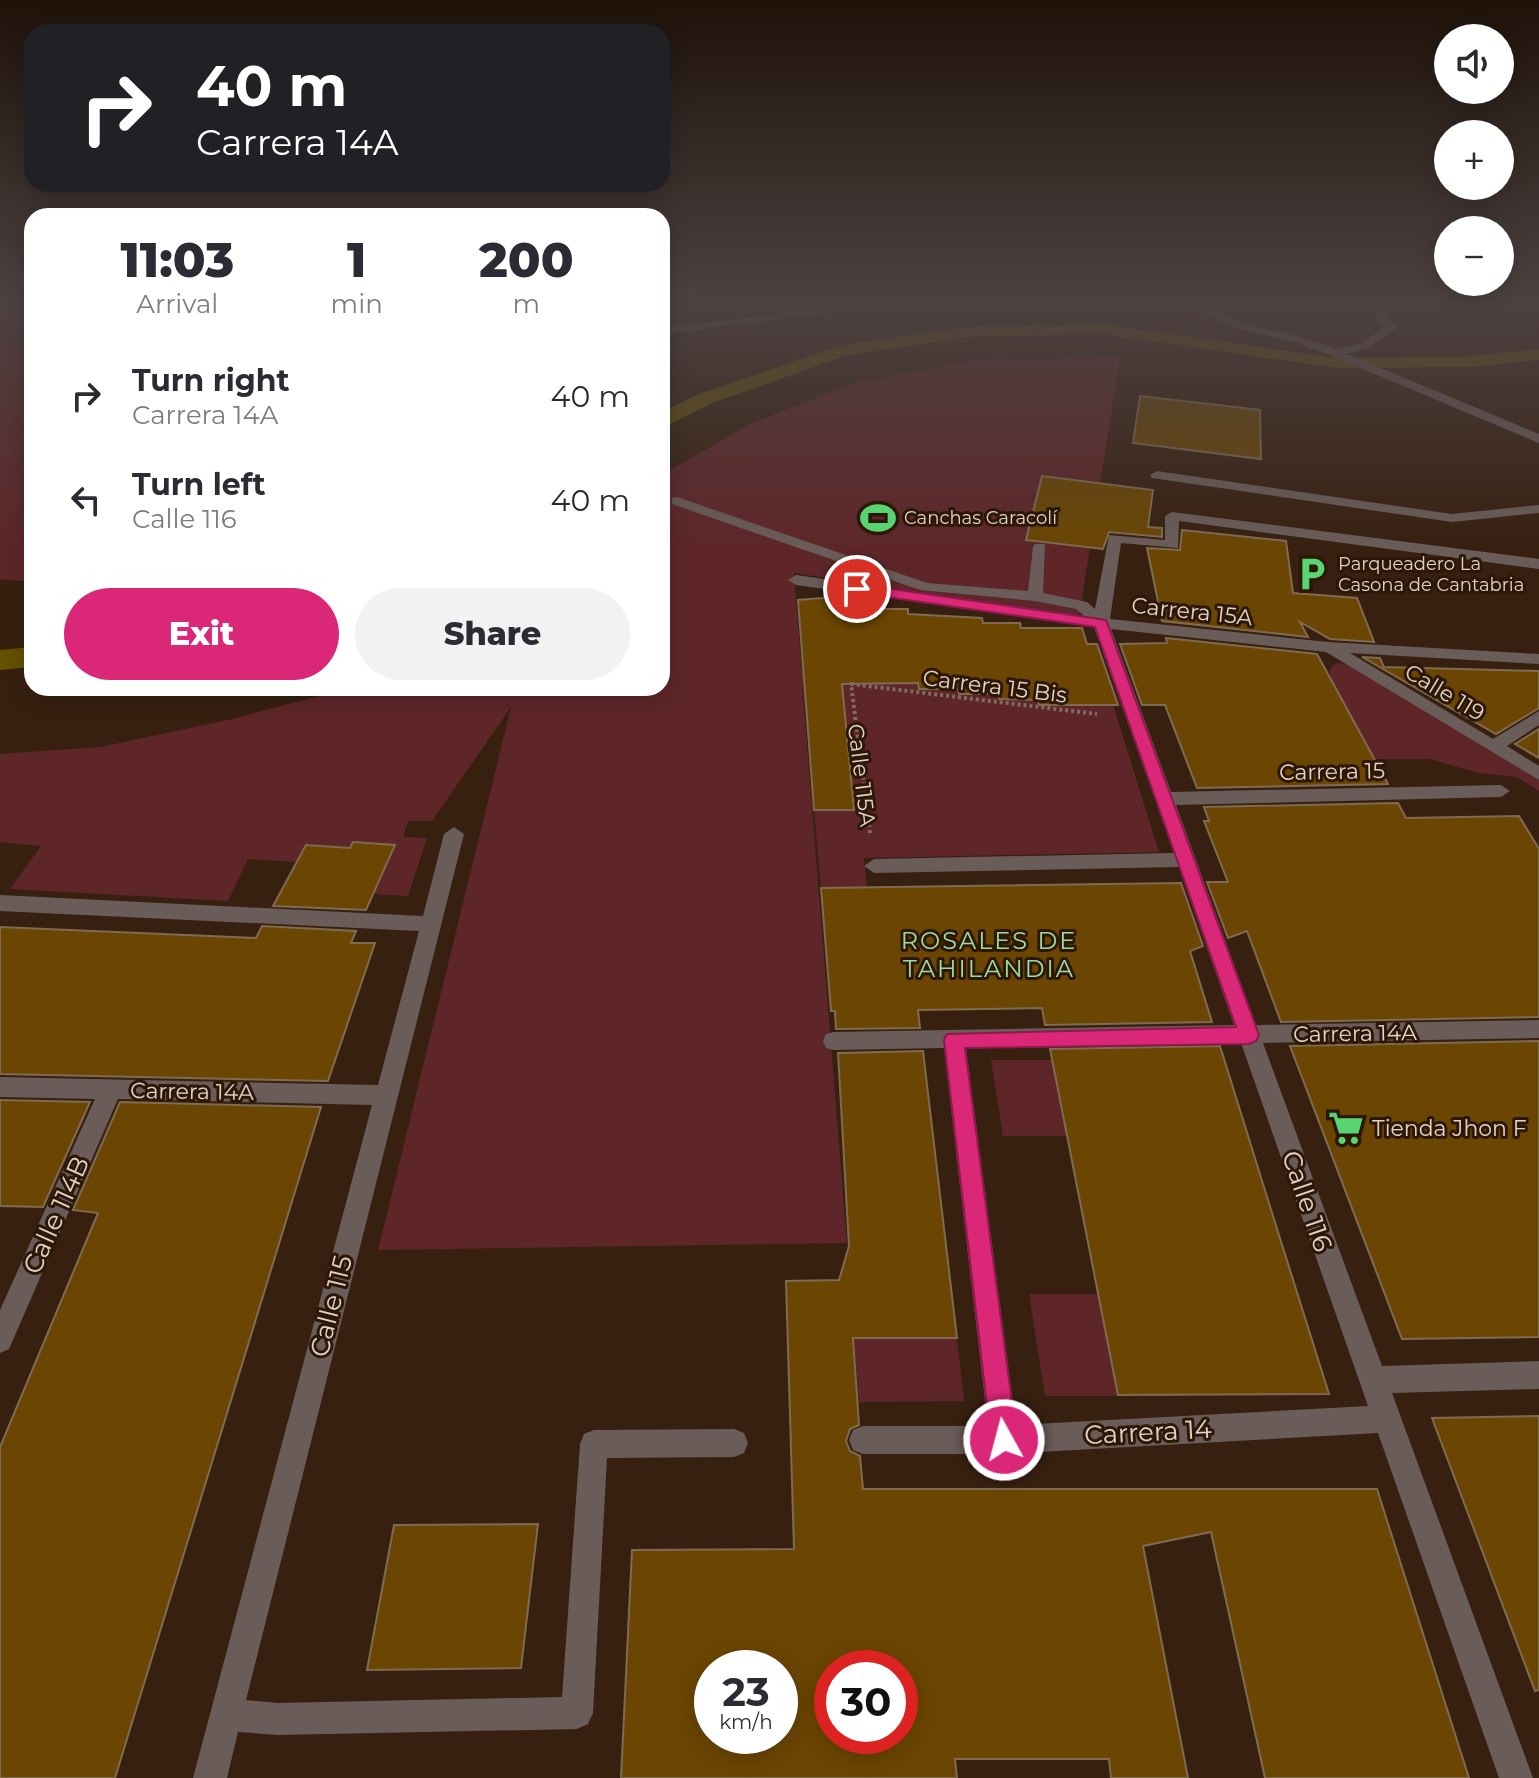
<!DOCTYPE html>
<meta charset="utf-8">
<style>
:root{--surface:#fff;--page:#f2f2f3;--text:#2b2b33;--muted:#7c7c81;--accent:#db2777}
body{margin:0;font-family:Montserrat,sans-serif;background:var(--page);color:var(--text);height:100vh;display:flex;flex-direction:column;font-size:30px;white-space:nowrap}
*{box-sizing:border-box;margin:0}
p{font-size:26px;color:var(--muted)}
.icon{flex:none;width:44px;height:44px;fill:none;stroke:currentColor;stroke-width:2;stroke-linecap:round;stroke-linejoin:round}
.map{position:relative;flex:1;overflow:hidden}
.drawer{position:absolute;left:24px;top:208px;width:646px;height:488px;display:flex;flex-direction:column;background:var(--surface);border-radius:24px;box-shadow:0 4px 20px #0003}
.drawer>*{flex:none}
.hud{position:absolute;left:24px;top:24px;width:646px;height:168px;border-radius:24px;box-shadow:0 4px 20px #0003;background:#202124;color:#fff;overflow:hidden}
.tools{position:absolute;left:1434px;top:24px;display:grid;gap:16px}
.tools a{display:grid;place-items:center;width:80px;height:80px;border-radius:50%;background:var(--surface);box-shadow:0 4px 20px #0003;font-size:40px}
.speed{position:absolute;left:694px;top:1650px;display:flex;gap:16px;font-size:40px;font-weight:700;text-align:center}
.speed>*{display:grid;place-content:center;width:104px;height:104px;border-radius:50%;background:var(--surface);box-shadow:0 4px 20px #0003;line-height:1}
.speed small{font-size:20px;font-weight:400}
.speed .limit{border:12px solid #d22;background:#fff;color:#111}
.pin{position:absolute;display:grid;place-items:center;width:68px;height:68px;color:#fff;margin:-34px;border:4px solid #fff;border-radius:50%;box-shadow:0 2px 8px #0007}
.me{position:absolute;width:88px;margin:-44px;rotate:353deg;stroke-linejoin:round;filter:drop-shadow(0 0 6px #0008)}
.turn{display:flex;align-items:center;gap:28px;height:168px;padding:0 40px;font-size:36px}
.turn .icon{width:104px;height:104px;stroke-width:2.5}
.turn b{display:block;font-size:56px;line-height:68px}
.eta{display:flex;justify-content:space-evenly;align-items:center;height:136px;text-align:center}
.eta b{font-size:48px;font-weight:800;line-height:56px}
.button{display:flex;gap:16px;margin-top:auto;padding:16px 40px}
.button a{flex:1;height:92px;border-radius:48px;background:var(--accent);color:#fff;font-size:32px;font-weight:800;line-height:92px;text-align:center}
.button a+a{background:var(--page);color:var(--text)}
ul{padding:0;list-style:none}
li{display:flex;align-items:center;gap:24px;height:104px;padding:0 40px}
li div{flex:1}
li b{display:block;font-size:30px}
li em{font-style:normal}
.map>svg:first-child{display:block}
.green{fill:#5e2629}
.water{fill:#655104}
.building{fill:#6b4603;stroke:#7f6b52;stroke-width:2;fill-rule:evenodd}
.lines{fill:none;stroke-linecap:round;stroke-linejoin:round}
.path{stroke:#7f6c5e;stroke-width:4;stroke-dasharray:3 3;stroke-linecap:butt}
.minor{fill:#6a5c58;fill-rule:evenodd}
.route{fill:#db2777;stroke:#8e194d;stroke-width:2}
.labels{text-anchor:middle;stroke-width:6;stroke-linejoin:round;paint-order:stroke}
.far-poi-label{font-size:18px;fill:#e1d2c8;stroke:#2d1707;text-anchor:start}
.street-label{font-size:22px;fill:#e1d2c8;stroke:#2d1707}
.poi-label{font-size:22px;fill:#e1d2c8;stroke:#2d1707;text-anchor:start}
.neighbourhood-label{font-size:24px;letter-spacing:2px;fill:#9ddba3;stroke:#2d1707}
.near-street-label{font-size:26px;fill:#e1d2c8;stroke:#2d1707}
</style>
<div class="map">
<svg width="1539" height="1778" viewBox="0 0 1539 1778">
<rect width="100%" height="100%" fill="#372010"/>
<path class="green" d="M 0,300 L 32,300 L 32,582 L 0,579 Z
M 1120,358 L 1079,617 L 794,573 L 802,672 L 840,672 L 879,683 L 918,683 L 919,689 L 958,689 L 959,694 L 997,694 L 999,699 L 1038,700 L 1040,705 L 1113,705 L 1159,852 L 864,858 L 867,888 L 821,888 L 814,810 L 854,809 L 845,718 L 807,718 L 802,683 L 847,1243 L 378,1250 L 511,707 L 432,821 L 408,821 L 403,837 L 427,838 L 408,896 L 373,894 L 394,845 L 353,842 L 348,848 L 306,845 L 296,862 L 248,859 L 228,901 L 10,889 L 41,846 L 0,842 L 0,754 L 100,747 L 228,720 L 349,688 L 662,688 L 662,475 L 750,424 L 853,383 L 976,360 Z
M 1337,663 L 1350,664 L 1539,779 L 1539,791 L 1517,777 L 1479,773 L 1429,759 L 1374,759 L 1330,677 L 1330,669 Z
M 1052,1060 L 1067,1136 L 1003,1136 L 991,1060 Z
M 1029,1294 L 1098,1294 L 1118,1396 L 1045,1396 Z
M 957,1338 L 964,1401 L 859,1402 L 854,1339 Z"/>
<path class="water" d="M 1103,324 L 1336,358 L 1456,357 L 1539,349 L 1539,360 L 1472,367 L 1336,368 L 1103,334 L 966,337 L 845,356 L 712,403 L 662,428 L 662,412 L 699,394 L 839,346 L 964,327 Z
M 32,647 L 32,667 L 0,670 L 0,650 Z"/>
<path class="building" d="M 1140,396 L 1260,410 L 1261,459 L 1133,443 Z
M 1042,476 L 1153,490 L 1148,527 L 1162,528 L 1162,537 L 1109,532 L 1103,549 L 1026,540 Z
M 1182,530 L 1286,541 L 1293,593 L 1357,598 L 1374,642 L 1330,639 L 1300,622 L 1308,637 L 1162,621 L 1147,548 L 1180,550 Z
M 834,597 L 834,604 L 871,604 L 872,609 L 908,609 L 908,614 L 982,618 L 983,623 L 1020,623 L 1021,628 L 1082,628 L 1087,644 L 1097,644 L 1118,705 L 1039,705 L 1038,700 L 999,699 L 998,694 L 959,694 L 958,689 L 919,689 L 918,683 L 842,684 L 854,810 L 814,810 L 798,600 Z
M 1166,638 L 1317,654 L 1388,784 L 1197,788 L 1165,705 L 1142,705 L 1120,644 L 1167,643 Z
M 1362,657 L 1380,658 L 1384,667 L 1539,671 L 1539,708 L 1496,734 Z
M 1539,729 L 1539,758 L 1515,744 Z
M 1398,803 L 1406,818 L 1519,816 L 1539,849 L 1539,1017 L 1281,1022 L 1247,931 L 1228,938 L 1207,882 L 1228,882 L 1204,821 L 1209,821 L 1204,807 Z
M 353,842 L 395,845 L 366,910 L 273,906 L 306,845 L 350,848 Z
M 1181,883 L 1203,946 L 1190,951 L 1212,1022 L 1045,1025 L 1042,1008 L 918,1010 L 920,1028 L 836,1029 L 835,1011 L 831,1011 L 821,888 Z
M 262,926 L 356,931 L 351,943 L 375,943 L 328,1081 L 0,1074 L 0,927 L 256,938 Z
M 1539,1041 L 1539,1337 L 1402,1339 L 1290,1046 Z
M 1220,1046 L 1278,1232 L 1329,1394 L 1118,1395 L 1050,1049 Z
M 923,1051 L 957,1338 L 853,1338 L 859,1425 L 850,1429 L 846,1441 L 850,1451 L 860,1456 L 863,1489 L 1377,1489 L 1469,1778 L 1265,1778 L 1211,1532 L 1143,1546 L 1188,1778 L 1111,1778 L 1109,1759 L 955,1759 L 957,1778 L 621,1778 L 632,1550 L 794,1549 L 786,1281 L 839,1280 L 849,1246 L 838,1053 ZM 712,1668 L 780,1668 L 780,1736 L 712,1736 ZM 832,1668 L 900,1668 L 900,1736 L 832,1736 Z
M 0,1100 L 90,1102 L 43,1207 L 0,1206 Z
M 120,1102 L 321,1107 L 115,1778 L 0,1778 L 0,1447 L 98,1213 L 73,1210 Z
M 1539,1416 L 1539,1690 L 1535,1691 L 1432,1418 Z
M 538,1524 L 521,1668 L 367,1670 L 394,1525 Z"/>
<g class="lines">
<path class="path" d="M 870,833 L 851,684 L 1097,714"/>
<path class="minor" d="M 884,300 L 920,300 L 667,334 L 662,332 L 662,317 L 666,318 L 671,327 Z
M 1179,300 L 1194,300 L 1242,323 L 1301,337 L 1337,349 L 1362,343 L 1384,327 L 1371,311 L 1369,300 L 1380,300 L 1382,310 L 1397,328 L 1370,347 L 1347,354 L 1539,434 L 1539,443 L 1332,356 L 1294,342 L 1234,328 Z
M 1157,471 L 1452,514 L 1539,505 L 1539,513 L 1452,522 L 1152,478 L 1150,475 Z
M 677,497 L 927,583 L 1028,591 L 1033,547 L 1035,544 L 1045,544 L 1043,593 L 1087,602 L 1095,609 L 1109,535 L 1165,540 L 1165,516 L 1172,512 L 1539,559 L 1539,569 L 1179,521 L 1178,548 L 1121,543 L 1110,619 L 1328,642 L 1539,654 L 1539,664 L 1350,653 L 1493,739 L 1539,711 L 1539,725 L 1507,746 L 1539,766 L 1539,780 L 1326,652 L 1111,629 L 1171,792 L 1501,785 L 1510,791 L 1501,797 L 1176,805 L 1256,1025 L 1539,1020 L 1539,1038 L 1263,1043 L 1382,1366 L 1539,1361 L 1539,1389 L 1392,1393 L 1533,1778 L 1499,1778 L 1378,1433 L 1004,1454 L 863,1454 L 853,1450 L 849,1440 L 853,1430 L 863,1426 L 988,1426 L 944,1048 L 834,1050 L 826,1048 L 823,1041 L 826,1034 L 834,1032 L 1234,1025 L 1179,867 L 874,873 L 864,866 L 874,859 L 1174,853 L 1094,627 L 796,585 L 788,580 L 796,575 L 1084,616 L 1076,609 L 1035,601 L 920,590 L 672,504 L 672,498 ZM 1241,1043 L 1368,1406 L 1016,1425 L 966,1048 Z
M 454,827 L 464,834 L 246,1700 L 278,1703 L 562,1697 L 580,1444 L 584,1434 L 594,1430 L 734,1429 L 744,1433 L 748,1443 L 744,1453 L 734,1457 L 607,1458 L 593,1713 L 588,1724 L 577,1729 L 278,1735 L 238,1732 L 227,1778 L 193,1778 L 372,1105 L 118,1099 L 9,1349 L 0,1353 L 0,1310 L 95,1099 L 0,1097 L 0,1077 L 378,1085 L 419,931 L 0,911 L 0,895 L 423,916 L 444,834 Z"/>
</g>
<linearGradient id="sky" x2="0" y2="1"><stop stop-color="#1e1209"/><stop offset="0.55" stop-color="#4d4242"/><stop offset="1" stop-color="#4d4242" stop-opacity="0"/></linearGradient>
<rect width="1539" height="549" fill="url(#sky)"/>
<path class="route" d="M 857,584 L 1106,620 L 1259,1035 L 1256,1041 L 1249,1044 L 965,1048 L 1017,1440 L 1013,1449 L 1004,1453 L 994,1449 L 991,1440 L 944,1040 L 947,1034 L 1236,1027 L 1095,627 L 852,592 L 850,589 Z"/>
<defs>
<g id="stadium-bare" transform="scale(2.76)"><path d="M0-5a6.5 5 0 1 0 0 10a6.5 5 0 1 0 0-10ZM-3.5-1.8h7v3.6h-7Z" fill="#58d570" stroke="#2d1707" stroke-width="2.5" paint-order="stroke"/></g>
<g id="parking-bare" transform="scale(2.76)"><path d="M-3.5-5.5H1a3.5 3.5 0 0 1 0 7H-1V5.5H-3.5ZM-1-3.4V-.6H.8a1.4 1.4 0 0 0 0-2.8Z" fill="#58d570" stroke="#2d1707" stroke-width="2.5" paint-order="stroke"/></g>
<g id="supermarket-bare" transform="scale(2.76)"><path d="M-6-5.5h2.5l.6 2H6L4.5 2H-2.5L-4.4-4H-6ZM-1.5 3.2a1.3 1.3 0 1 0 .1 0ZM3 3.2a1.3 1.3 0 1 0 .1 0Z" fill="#58d570" stroke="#2d1707" stroke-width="2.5" paint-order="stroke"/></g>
</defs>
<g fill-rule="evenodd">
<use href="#stadium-bare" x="878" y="518"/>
<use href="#parking-bare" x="1312" y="574"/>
<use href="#supermarket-bare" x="1346" y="1128"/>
</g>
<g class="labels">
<g class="far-poi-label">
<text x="904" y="524">Canchas Caracolí</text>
<text x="1338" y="570">Parqueadero La<tspan x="1338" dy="21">Casona de Cantabria</tspan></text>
</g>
<g class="street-label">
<text transform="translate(1192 611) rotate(6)" y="8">Carrera 15A</text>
<text transform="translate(995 686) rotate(7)" y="8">Carrera 15 Bis</text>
<text transform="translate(1445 692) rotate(31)" y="8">Calle 119</text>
<text transform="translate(1332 771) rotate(-1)" y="8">Carrera 15</text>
<text transform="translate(862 775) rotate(83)" y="8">Calle 115A</text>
<text transform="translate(1355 1033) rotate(-1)" y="8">Carrera 14A</text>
<text transform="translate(192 1091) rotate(1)" y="8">Carrera 14A</text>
</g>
<g class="poi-label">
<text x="1372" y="1136">Tienda Jhon F</text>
</g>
<g class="neighbourhood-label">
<text x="989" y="949">ROSALES DE<tspan x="989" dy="28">TAHILANDIA</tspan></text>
</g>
<g class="near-street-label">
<text transform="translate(1307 1201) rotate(71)" y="9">Calle 116</text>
<text transform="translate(56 1215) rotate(-66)" y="9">Calle 114B</text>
<text transform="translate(331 1306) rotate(-76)" y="9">Calle 115</text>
<text transform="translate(1148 1432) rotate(-3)" y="9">Carrera 14</text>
</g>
</g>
</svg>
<div class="tools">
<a><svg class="icon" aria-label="sound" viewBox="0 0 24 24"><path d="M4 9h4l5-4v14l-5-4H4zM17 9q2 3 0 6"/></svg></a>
<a>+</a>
<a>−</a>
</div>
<div class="speed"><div>23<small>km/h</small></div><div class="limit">30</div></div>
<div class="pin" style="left:857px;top:589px;background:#d93025"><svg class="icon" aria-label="arrive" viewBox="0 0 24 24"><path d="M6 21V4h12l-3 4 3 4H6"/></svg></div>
<svg class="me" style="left:1004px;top:1440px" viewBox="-20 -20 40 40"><circle r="17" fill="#db2777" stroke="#fff" stroke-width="3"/><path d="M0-11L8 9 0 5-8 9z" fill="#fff"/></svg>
<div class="hud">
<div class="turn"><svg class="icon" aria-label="right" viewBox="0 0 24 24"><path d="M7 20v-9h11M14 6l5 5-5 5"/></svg><div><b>40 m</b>Carrera 14A</div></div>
</div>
<section class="drawer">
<div class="eta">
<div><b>11:03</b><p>Arrival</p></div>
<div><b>1</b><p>min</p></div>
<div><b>200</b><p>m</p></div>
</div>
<ul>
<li><svg class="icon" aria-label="right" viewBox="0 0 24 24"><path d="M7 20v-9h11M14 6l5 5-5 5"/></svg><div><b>Turn right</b><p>Carrera 14A</p></div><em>40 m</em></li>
<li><svg class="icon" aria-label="left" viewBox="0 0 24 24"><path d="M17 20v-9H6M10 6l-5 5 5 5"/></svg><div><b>Turn left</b><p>Calle 116</p></div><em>40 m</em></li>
</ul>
<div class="button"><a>Exit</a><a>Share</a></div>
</section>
</div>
